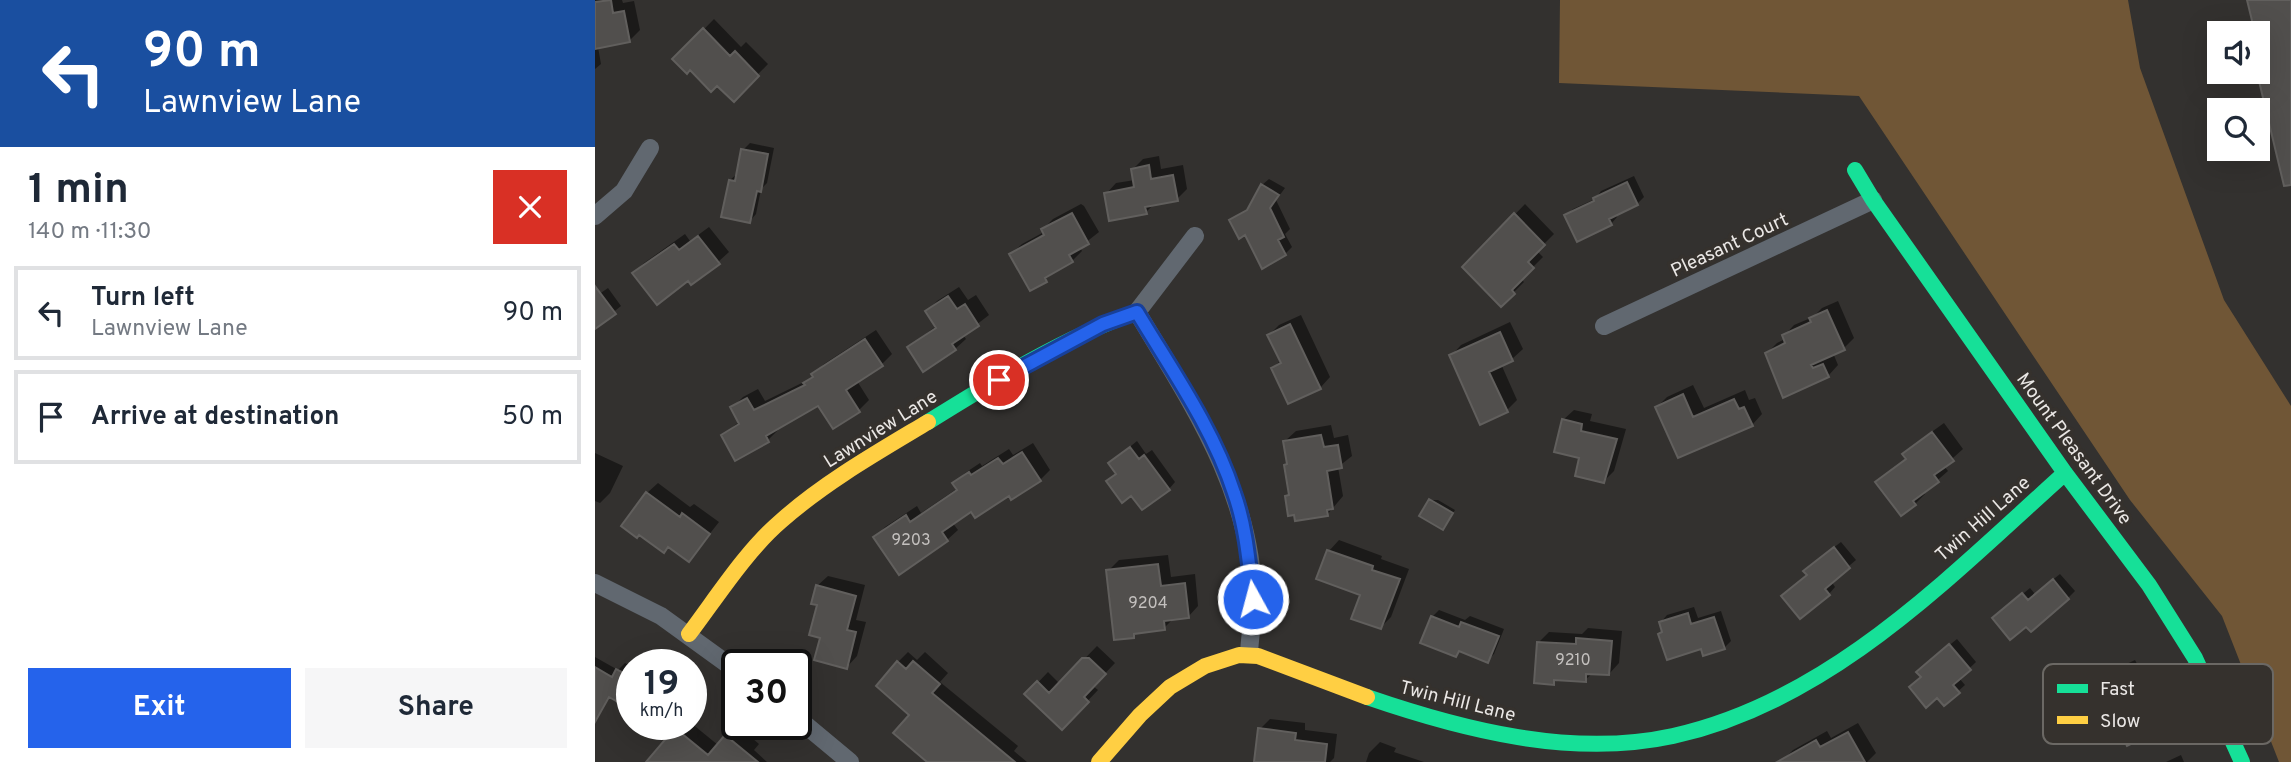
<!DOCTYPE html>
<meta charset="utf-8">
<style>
:root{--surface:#fff;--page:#f6f6f7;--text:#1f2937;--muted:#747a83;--line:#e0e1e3;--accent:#2563eb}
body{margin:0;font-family:Overpass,sans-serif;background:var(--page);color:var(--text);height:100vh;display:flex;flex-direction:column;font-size:26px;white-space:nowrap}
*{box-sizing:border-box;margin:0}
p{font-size:23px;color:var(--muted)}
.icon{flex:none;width:38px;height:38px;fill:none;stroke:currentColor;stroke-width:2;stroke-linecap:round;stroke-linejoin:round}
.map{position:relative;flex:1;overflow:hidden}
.details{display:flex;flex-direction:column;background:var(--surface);width:595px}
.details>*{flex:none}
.hud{background:#1a4fa0;color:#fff;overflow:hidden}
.tools{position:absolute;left:1612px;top:21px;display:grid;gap:14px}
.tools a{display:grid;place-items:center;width:63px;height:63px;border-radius:0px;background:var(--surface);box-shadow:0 7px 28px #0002;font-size:35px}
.speed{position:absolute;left:21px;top:649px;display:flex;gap:14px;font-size:35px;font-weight:700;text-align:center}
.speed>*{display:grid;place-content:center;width:91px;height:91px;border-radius:50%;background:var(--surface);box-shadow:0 7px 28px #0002;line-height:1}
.speed small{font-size:18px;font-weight:400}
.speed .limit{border:4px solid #111;border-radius:10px;background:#fff;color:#111}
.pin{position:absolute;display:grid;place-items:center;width:60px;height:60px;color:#fff;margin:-30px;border:4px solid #fff;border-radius:50%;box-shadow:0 2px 7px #0007}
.me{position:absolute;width:77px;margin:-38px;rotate:353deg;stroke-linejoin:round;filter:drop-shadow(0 0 5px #0008)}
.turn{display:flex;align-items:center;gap:24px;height:147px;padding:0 28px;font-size:32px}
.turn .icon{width:91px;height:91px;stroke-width:2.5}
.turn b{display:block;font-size:49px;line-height:60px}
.round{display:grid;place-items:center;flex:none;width:74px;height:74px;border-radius:0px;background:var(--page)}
.summary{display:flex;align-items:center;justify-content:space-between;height:119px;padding:0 28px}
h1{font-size:42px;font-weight:700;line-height:52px}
.cta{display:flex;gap:14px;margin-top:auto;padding:14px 28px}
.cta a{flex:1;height:80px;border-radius:0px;background:var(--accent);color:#fff;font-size:28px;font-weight:700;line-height:80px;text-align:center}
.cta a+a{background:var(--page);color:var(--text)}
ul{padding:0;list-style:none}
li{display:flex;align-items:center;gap:21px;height:94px;margin:0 14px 10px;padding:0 14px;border:4px solid var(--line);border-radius:0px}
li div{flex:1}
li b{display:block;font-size:26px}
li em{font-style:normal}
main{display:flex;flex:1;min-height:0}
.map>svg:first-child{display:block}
.forest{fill:#705636}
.shadow{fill:#0007}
.building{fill:#514f4d;stroke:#615f5d;stroke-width:2}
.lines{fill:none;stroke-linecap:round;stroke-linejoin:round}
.street{stroke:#616870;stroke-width:18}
.fast{stroke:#16e098;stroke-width:16}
.slow{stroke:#ffcf43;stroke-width:16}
.route-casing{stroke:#184099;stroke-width:18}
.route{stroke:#2563eb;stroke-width:12}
.labels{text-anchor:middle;stroke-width:7;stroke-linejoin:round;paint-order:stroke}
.number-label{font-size:16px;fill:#c4c1bf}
.street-label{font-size:19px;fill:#eae7e5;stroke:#35312d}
.key{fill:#35312d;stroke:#6b6864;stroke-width:2}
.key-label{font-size:19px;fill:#eae7e5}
</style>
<main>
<section class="details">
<div class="hud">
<div class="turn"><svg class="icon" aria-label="left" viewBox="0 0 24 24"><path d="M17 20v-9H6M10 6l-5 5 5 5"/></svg><div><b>90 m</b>Lawnview Lane</div></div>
</div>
<div class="summary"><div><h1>1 min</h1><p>140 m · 11:30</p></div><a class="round" style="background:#d93025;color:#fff"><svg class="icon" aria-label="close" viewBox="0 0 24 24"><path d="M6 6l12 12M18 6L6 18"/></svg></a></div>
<ul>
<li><svg class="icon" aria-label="left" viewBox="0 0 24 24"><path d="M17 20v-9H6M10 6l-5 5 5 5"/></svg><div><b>Turn left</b><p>Lawnview Lane</p></div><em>90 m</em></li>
<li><svg class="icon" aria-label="arrive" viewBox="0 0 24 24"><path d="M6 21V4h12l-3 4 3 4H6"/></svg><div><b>Arrive at destination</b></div><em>50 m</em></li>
</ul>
<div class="cta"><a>Exit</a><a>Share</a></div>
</section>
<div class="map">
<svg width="1696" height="762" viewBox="0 0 1696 762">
<rect width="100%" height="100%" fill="#33312f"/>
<path class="forest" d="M 965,0 L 1533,0 L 1545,68 L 1629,300 L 1696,406 L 1696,762 L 1684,762 L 1627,616 L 1535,500 L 1264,96 L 964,83 Z"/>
<path class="shadow" d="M 0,0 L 27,0 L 28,3 L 39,1 L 45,30 L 34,41 L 3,47 L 6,64 L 0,69 Z
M 119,19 L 146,47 L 151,42 L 173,64 L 139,99 L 123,83 L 80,59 Z
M 155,143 L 179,148 L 172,183 L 166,189 L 161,214 L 155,221 L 135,180 L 143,173 L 148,150 Z
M 564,156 L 566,169 L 588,165 L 592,189 L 582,199 L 560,203 L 551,212 L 511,194 L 521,183 L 540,180 L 538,169 L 548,159 Z
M 1039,176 L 1049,197 L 1042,204 L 1021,214 L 1022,217 L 1016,224 L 971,216 L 978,209 L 1000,199 L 1006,191 Z
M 674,179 L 690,188 L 681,200 L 695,229 L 690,234 L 697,247 L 690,254 L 650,233 L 636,221 L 656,207 L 667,185 Z
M 486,204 L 489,206 L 504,232 L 485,247 L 487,251 L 477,261 L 435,289 L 416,254 L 427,244 L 449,232 L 448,229 L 458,219 Z
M 930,204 L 959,234 L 942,251 L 948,257 L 926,279 L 929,282 L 906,305 L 869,267 Z
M 114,227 L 134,252 L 123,262 L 93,278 L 39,273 L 49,263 L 90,234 L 95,241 Z
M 364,287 L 373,300 L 381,295 L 394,315 L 368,335 L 371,339 L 360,349 L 329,369 L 314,347 L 341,326 L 332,312 L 342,301 Z
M 13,288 L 26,306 L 0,327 L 0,297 Z
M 1243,301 L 1259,338 L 1249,348 L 1238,353 L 1243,365 L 1233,376 L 1172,353 L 1182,343 L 1190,339 L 1189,336 L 1199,325 L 1218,317 L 1227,308 Z
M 706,315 L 735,377 L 725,388 L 678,368 L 686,360 L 674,335 L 684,325 Z
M 915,322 L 928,349 L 917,359 L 906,364 L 922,400 L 912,410 L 856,356 L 866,345 Z
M 281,330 L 297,354 L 287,364 L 262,381 L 274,400 L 264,410 L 224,404 L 182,428 L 183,430 L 173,440 L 128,435 L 145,421 L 137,408 L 148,397 L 163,389 L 170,401 L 215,379 L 229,364 Z
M 1098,385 L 1109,408 L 1150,390 L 1154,400 L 1160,398 L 1167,414 L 1157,425 L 1084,455 L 1062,407 L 1072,397 Z
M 979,410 L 997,414 L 995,421 L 1031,429 L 1019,471 L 1009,481 L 986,457 L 968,420 Z
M 1349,423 L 1368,449 L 1349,466 L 1353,471 L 1329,492 L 1330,494 L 1320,504 L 1283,482 L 1312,458 L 1310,454 L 1320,444 Z
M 736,425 L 739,438 L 753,435 L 757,456 L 743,467 L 748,496 L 732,515 L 692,496 L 695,493 L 690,441 L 701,431 Z
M 542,441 L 551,454 L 557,450 L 580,482 L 574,489 L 537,493 L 514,481 L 522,473 L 515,463 Z
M 438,443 L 455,470 L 445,480 L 377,509 L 357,522 L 363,530 L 352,540 L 280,538 L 290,527 L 322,506 L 326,513 L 363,488 L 360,483 L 370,473 L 385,463 L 387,466 L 414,449 L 418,455 Z
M 0,453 L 28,466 L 15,493 L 5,503 L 0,501 Z
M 63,483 L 95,507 L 99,504 L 124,522 L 94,560 L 52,493 Z
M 837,500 L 843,500 L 860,510 L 850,525 L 833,503 Z
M 744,540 L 787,556 L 786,559 L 814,569 L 796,617 L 786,627 L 767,594 L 724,578 L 734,551 Z
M 1246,542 L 1261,560 L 1236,581 L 1240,587 L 1234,594 L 1214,575 L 1217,564 Z
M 573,555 L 576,577 L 600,574 L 603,606 L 593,617 L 579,618 L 569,628 L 543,631 L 538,636 L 513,571 L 524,560 Z
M 1465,574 L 1480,591 L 1473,598 L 1406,612 L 1435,588 L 1440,594 Z
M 233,576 L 270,585 L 261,620 L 271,622 L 262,656 L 252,667 L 227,637 L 222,586 Z
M 1099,607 L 1103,618 L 1126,611 L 1136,641 L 1129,648 L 1107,647 L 1068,631 L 1066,622 L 1072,615 Z
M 844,610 L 870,620 L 875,616 L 909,629 L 899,654 L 892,661 L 866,650 L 861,655 L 837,617 Z
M 993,628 L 1027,631 L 1024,663 L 1014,674 L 998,673 L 990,680 L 963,678 L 959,683 L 944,642 L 954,632 L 987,634 Z
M 1362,639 L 1381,662 L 1364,678 L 1370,685 L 1349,704 L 1328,676 L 1330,665 Z
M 502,646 L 520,663 L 498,686 L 503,690 L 467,728 L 432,694 L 453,672 L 465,684 Z
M 313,652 L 322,660 L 330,652 L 353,673 L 345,682 L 423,746 L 419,751 L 432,762 L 342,762 L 317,714 L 303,662 Z
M 0,657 L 23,670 L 30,663 L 37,667 L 37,708 L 16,696 L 4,711 L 0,709 Z
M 1540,660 L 1556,690 L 1551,694 L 1565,722 L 1555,733 L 1529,735 L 1500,702 L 1511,691 L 1506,682 L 1517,671 Z
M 675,719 L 710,723 L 710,730 L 742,734 L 739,758 L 735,762 L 661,762 L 665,729 Z
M 96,723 L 123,745 L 142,725 L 164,744 L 159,750 L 172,762 L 54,762 L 85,724 L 96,724 Z
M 1263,723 L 1281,753 L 1272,762 L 1188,760 L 1198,750 L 1232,731 L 1236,738 Z
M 785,742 L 801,748 L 799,752 L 829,762 L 771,762 L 774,753 Z
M 1586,755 L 1589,762 L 1571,762 Z"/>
<path class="building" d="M 16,0 L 18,13 L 29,11 L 35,42 L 0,49 L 0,2 Z
M 1652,0 L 1696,0 L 1696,185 L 1689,186 L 1664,81 L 1671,78 L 1662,33 L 1660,33 Z
M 108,28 L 135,56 L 140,51 L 164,76 L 139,102 L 122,86 L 116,92 L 95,70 L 92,74 L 77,59 Z
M 146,149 L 173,154 L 166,192 L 162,191 L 155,223 L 126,217 L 134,180 L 140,181 Z
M 554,165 L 556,179 L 578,175 L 583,201 L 550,207 L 552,214 L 514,221 L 509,193 L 539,187 L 536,169 Z
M 1032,182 L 1043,205 L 1014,219 L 1017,225 L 982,242 L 969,215 L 999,201 L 998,198 Z
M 666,184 L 684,195 L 675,208 L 689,237 L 683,240 L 691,255 L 667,269 L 650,235 L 644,239 L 634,220 L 652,210 Z
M 477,213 L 494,244 L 474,255 L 478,262 L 450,278 L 452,282 L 435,291 L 414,254 L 449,235 L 446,229 Z
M 919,213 L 950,245 L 933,262 L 939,268 L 917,290 L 920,294 L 906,307 L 867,267 Z
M 103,236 L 125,264 L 96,285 L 93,281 L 62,305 L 37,273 L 79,244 L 84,250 Z
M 0,286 L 21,314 L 0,329 Z
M 353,296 L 362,309 L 370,304 L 384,326 L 357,344 L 361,350 L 328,372 L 312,347 L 341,328 L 330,311 Z
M 1232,310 L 1250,350 L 1216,365 L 1218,368 L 1228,364 L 1234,377 L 1188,398 L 1170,353 L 1190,343 L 1187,335 L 1216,322 L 1214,318 Z
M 695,324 L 726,389 L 693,404 L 676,368 L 686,363 L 672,335 Z
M 905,332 L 918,361 L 894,372 L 913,412 L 885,425 L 854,355 Z
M 270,339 L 288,366 L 251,390 L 265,412 L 238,429 L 223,406 L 171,436 L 174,442 L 140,461 L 126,435 L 144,424 L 135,407 L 152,398 L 159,410 L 210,385 L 208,383 L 218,377 L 216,374 Z
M 1088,394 L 1098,417 L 1139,399 L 1144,409 L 1149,407 L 1158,426 L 1083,458 L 1060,407 Z
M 967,419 L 987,424 L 986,431 L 1022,439 L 1009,483 L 980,476 L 984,458 L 959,452 Z
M 1337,432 L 1359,461 L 1339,475 L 1344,482 L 1318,501 L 1321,505 L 1306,516 L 1280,482 L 1311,459 L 1307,454 Z
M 726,435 L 729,447 L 743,445 L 747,468 L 732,471 L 738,509 L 732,510 L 733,516 L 700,521 L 699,515 L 693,516 L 690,496 L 694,495 L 689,465 L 692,464 L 688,441 Z
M 535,447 L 544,459 L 549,455 L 575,490 L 547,510 L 536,496 L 527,503 L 511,481 L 521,474 L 513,463 Z
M 427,452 L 446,481 L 416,500 L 414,496 L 380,518 L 376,512 L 347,532 L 353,541 L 304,575 L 278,537 L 311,515 L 315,522 L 362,490 L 357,483 L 374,472 L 376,475 L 403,458 L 408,464 Z
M 51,492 L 85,517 L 87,513 L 115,534 L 94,562 L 73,547 L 69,553 L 44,535 L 42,538 L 26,526 Z
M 834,499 L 858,513 L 848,530 L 824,516 Z
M 1239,547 L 1255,568 L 1230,589 L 1235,595 L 1205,619 L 1186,596 L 1212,575 L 1208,571 Z
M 732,550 L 778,566 L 777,570 L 805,579 L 786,629 L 756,619 L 765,595 L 721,579 Z
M 563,564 L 566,586 L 590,583 L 594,618 L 569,621 L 570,630 L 539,634 L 539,638 L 519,640 L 511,570 Z
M 1458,579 L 1474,599 L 1436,632 L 1431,627 L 1415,640 L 1397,618 L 1427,593 L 1433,600 Z
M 221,585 L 261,596 L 252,630 L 261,632 L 252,669 L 219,660 L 225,638 L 214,635 L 222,605 L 216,604 Z
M 1093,613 L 1096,624 L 1119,617 L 1130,649 L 1108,656 L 1106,649 L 1072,660 L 1063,634 L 1067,632 L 1064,622 Z
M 836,616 L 864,627 L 866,622 L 904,636 L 893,663 L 864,651 L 861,657 L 825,643 Z
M 981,638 L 1017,641 L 1014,675 L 991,674 L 991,682 L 959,680 L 959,685 L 939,683 L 942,642 L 981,644 Z
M 1354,644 L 1376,670 L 1358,685 L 1365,693 L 1349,706 L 1342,698 L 1331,708 L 1314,687 L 1326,677 L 1321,672 Z
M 487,658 L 494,658 L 511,674 L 489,697 L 494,702 L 467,730 L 429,694 L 442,681 L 454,693 Z
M 302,661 L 311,669 L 318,661 L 345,684 L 337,693 L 420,762 L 332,762 L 298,733 L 314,715 L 281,686 Z
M 0,667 L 17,677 L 21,669 L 37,677 L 37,710 L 14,697 L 0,722 Z
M 1530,669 L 1546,702 L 1541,705 L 1556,734 L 1532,746 L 1528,737 L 1518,743 L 1498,702 L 1511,695 L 1504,681 Z
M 80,728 L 113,755 L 130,735 L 163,762 L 51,762 Z
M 663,728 L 701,733 L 700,740 L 732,744 L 730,762 L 659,762 Z
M 1253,732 L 1270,762 L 1182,762 L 1221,740 L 1225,747 Z"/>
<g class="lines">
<path class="street" d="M 0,216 L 29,191 L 55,148
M 600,236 L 542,312 C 595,401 658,492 658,600 C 658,618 655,636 654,653
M 1009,326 L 1278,200
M 0,583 L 66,616 L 142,671
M 201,717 L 255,762"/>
<path class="fast" d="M 1260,170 L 1278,200 L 1470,473 L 1554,585 L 1600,658 L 1647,762
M 333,422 C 399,381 470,337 542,312
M 772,697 C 868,730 977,758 1078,736 C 1236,701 1354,577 1470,473"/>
<path class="slow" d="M 94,634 C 122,597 151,551 186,521 C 230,482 283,452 333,422
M 504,762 L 545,715 L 575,687 L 610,666 L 644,655 L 663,656 L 772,697"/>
</g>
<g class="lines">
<g class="route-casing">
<path id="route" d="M 404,380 L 508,324 L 542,312 C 576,369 618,428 639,493 C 651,526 654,564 658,599"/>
</g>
<use href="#route" class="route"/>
</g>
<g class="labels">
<g class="number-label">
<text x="316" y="545">9203</text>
<text x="553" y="608">9204</text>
<text x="978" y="665">9210</text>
</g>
<g class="street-label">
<text transform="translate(1134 244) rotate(-25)" y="7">Pleasant Court</text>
<text transform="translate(285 428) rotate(-32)" y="7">Lawnview Lane</text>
<text transform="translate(1480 448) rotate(54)" y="7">Mount Pleasant Drive</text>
<text transform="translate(1387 518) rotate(-41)" y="7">Twin Hill Lane</text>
<text transform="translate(863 700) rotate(14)" y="7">Twin Hill Lane</text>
</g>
</g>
<rect x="1448" y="664" width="230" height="80" rx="10" class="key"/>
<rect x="1462" y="684" width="31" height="9" fill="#16e098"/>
<rect x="1462" y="716" width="31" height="8" fill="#ffcf43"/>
<g class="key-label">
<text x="1505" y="695">Fast</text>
<text x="1505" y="727">Slow</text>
</g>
</svg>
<div class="tools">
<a><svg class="icon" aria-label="sound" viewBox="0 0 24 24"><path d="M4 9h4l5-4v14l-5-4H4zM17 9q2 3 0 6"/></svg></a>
<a><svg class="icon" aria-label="search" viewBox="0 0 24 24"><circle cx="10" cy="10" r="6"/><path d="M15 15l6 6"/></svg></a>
</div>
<div class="speed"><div>19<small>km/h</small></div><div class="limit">30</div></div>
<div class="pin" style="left:404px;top:380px;background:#d93025"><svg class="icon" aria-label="arrive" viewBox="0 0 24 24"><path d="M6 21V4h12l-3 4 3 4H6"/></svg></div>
<svg class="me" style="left:658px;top:599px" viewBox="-20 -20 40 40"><circle r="17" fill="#2563eb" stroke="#fff" stroke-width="3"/><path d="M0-11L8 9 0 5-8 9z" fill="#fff"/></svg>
</div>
</main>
